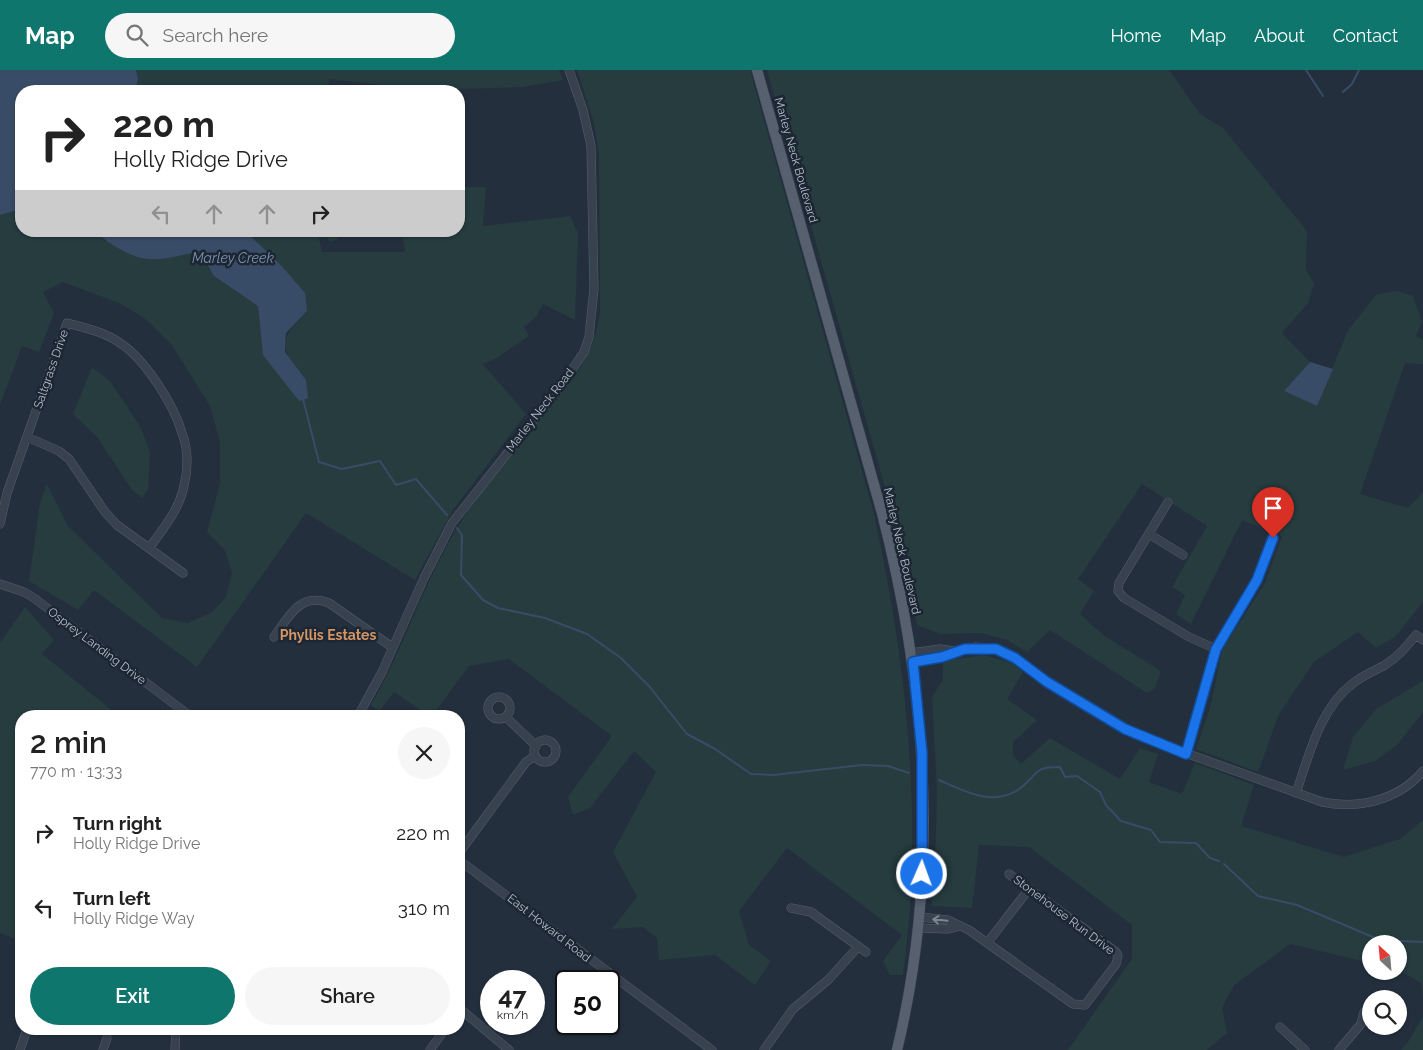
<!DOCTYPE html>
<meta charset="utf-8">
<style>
:root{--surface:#fff;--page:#f6f6f6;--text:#222;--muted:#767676;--accent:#0f766e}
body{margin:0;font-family:Raleway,sans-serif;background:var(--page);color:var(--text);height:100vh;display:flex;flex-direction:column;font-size:19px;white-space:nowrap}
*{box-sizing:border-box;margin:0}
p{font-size:16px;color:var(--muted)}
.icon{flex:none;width:28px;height:28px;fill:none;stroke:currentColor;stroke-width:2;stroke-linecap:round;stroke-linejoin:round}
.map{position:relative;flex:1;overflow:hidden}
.details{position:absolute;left:15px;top:640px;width:450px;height:325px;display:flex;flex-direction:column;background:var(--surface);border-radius:20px;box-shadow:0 1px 4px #0004}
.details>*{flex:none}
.top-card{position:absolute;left:15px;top:15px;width:450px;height:152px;border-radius:20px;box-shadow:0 1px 4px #0004;background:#fff;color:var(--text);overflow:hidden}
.needle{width:32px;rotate:334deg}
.fabs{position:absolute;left:1362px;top:865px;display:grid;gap:10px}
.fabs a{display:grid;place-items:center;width:45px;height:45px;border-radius:50%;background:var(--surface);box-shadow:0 1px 4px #0004;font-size:25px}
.speed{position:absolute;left:480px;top:900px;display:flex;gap:10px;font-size:25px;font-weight:700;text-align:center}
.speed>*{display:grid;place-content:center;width:65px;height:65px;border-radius:50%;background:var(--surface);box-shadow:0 1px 4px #0004;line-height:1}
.speed small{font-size:12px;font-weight:400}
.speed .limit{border:2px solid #111;border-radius:8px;background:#fff;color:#111}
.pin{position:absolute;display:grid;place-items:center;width:42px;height:42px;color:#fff;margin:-51px -21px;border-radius:50% 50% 50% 0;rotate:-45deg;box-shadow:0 0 5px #0007}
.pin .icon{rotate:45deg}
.me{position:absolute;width:55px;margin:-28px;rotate:2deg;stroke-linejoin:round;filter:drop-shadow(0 0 4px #0008)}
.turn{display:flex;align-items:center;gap:18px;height:105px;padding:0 15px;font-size:22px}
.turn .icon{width:65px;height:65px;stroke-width:2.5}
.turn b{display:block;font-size:35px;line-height:42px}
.lanes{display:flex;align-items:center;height:48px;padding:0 15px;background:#0003;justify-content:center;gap:25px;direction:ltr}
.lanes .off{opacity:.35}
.round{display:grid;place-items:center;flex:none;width:52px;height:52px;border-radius:26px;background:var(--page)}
.overview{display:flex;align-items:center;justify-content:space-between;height:85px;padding:0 15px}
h1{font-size:30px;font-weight:600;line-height:38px}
.primary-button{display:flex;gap:10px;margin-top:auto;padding:10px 15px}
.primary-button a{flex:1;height:58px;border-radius:30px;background:var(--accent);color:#fff;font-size:20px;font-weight:600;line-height:58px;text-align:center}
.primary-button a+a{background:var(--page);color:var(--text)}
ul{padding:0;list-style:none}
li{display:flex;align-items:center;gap:15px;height:75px;padding:0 15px}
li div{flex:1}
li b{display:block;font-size:19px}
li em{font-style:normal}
header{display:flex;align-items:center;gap:30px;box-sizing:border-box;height:70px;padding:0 25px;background:var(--accent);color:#fff}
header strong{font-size:24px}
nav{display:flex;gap:28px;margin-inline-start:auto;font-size:18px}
.search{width:350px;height:45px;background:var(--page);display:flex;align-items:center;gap:12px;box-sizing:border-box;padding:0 18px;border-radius:28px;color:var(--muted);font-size:19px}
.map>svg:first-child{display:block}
.green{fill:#263c3f}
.water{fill:#394c67}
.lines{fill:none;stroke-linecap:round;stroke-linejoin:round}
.stream{stroke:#394c67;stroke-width:2}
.minor-casing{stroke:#565f6c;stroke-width:9}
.major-casing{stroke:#414a57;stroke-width:11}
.minor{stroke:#38414e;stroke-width:8}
.major{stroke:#56606e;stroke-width:10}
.oneway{stroke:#7c8592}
.route-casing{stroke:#114b97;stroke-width:12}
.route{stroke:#1a73e8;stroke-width:9}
.labels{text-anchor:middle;stroke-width:5;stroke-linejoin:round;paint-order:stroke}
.street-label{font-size:12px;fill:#b4bcc9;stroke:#1d2633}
.water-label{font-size:14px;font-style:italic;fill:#7c92b1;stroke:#1d2633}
.neighbourhood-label{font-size:14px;font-weight:bold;fill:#d59563;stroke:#1d2633}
</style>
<header>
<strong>Map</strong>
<div class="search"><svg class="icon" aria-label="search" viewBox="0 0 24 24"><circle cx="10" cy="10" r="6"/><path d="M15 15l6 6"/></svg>Search here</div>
<nav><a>Home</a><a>Map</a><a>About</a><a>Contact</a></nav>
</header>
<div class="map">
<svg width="1423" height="980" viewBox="0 0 1423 980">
<rect width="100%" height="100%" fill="#242f3e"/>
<path class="green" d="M 136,0 L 559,0 L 563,10 L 522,17 L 428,20 L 329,9 L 328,21 L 135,21 L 138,9 Z
M 577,0 L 750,0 L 874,444 C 907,595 924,751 903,905 L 890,905 L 883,891 L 902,865 L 787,778 L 739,841 L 749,875 L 771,891 L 755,915 L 715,885 L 659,890 L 657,868 L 643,857 L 612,859 L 637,827 L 613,782 L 656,702 L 634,681 L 590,738 L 573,745 L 568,727 L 612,666 L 509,589 L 469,596 L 432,646 L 419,646 L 422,641 L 394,622 L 379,641 L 371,635 C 401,584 419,526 448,474 C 481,414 531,361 574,307 C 590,284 596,269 600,241 L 599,84 L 594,53 Z
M 767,0 L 1169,0 L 1200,44 L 1223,58 L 1307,161 L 1306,199 L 1314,214 L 1308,233 L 1282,263 L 1310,292 L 1284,321 L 1317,336 L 1348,260 L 1377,224 L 1398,221 L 1413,226 L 1422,252 L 1416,266 L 1423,270 L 1423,294 L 1405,293 L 1360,424 L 1408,438 L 1423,422 L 1423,532 L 1395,567 L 1376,578 L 1358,562 L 1314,592 L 1279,644 L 1258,702 L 1196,679 L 1211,635 L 1222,580 L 1265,513 L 1282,466 L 1242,450 L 1191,554 L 1176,544 L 1185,525 L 1172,517 L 1207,456 L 1142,414 L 1078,509 L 1094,521 L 1080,544 L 1103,565 L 1161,601 L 1155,618 L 1147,623 L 1050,560 L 1027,582 L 1007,570 L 981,563 L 940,564 L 917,555 L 904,490 L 888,428 Z
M 459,117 L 486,117 L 483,156 L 570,146 L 578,163 L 575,250 L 543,234 L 536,247 L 524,257 L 529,266 L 495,289 L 483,294 L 526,344 L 453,440 L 415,510 L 306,443 L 197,597 L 94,520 L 78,540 L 29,511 L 40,433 L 47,414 L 68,456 L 162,548 L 188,553 L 212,542 L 226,527 L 232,503 L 225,480 L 207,462 L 220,414 L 220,372 L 210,336 L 172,275 L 146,249 L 119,233 L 63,212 L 43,222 L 54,243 L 39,282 L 22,276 L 0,335 L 0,145 L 21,139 L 21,161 L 93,161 L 105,171 L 172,187 L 200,181 L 214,206 L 258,236 L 263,285 L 306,310 C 280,275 275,275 307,241 L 245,161 L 343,161 L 337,165 L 337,170 L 329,172 L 326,162 L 318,164 L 322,182 L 405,182 L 402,161 L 459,161 Z
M 92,297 L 110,311 L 140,356 L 150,382 L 148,419 L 142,428 L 132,420 L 97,367 L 73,344 Z
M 25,537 L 54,570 L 42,584 L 119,646 L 21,646 L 21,871 L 0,863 L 0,573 Z
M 984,585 L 1012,593 L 1023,602 L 1007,629 L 1037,650 L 1013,672 L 1013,685 L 1021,694 L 1050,668 L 1120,709 L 1140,678 L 1158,684 L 1149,712 L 1182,724 L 1195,693 L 1254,715 L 1241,756 L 1344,787 L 1400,769 L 1423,750 L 1423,928 L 1421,913 L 1399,900 L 1399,874 L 1371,874 L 1371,893 L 1290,874 L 1234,915 L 1222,938 L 1227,963 L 1207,980 L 1068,980 L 1132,889 L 1132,855 L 1029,777 L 979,775 L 972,838 L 931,836 L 935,803 L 937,718 L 932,627 L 943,610 L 943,591 Z
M 1423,611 L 1423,642 L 1398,674 L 1375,691 L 1343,700 L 1353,667 L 1376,639 Z
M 1423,946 L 1423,980 L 1401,980 L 1408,972 Z"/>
<path class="water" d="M 0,0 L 136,0 L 138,9 L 135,21 L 21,21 L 21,139 L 0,145 Z
M 93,161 L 245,161 L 279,193 L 305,223 L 307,241 L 286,263 L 285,273 L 285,282 L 306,310 L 308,328 L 299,331 L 263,285 L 258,236 L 214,206 L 200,181 C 182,185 160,192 141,188 C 125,184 106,171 93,161 Z
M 1310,292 L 1333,299 L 1317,336 L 1284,321 Z"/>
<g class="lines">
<path class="stream" d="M 1306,0 L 1323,26
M 1343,22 L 1352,14 L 1359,0
M 303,329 L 319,392 L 342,399 L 380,391 L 396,415 L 416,409 L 447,445
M 457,458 L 462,465 L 461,505 L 483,530 L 498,538 L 545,548 L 587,564 L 621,588 L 649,616 L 687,664 L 715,679 L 751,704 L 773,705 L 862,695 L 888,696 L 909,703
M 939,710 C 966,722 995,738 1022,717 C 1039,703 1033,697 1060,697 L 1065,707 L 1077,706 L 1100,722 L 1106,735 L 1121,751 L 1151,760 L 1160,772 L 1196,773 L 1210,788 L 1219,791
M 1224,794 L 1258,826 L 1297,835 L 1380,870 L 1423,872"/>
<g class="minor-casing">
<path id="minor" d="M 27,367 L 59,381 L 69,389 L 105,442 L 117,455 L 183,503
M 1168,432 L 1119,513 L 1118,521 L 1124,528 L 1189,567 L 1216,579
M 0,454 L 7,423 L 67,253 C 86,258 104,262 120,273 C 145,289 174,335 182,363 C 188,379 188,399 184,416 C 179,440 163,459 149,478
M 1149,464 L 1183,485
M 0,514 L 24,522 L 34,528 L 190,646
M 274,567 C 289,546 300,522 329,533 L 392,577
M 911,583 L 940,579 L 955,581
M 913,592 L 975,577 L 996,579 L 1015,587 L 1047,612 L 1141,667 L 1322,732 C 1358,739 1398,731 1423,701
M488 638a11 11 0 1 1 22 0a11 11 0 1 1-22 0Z
M 358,646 L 382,602 L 424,508 L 452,453 L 563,313 L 584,282 L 589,267 L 594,219 L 591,76 L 583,40 L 569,0
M 506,647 L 536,676
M534 681a11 11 0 1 1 22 0a11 11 0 1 1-22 0Z
M 1186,684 L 1216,579 L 1257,510 L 1273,468
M 1296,723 C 1309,686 1319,640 1352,614 C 1362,606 1374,601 1385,595 C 1398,587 1407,576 1416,565 L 1423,570
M 459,783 L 526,692 L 535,686
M 459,790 L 712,980
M 791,838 L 811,842 L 866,882
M 920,847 L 948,850 L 969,860 L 1073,934 L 1085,935 L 1116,894 L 1118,886 L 1116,882 L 1009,804
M 918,858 L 947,859 L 960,856
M 988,872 L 1029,819
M 459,938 L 509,980
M 1280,957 L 1305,980
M 20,980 L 27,959
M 103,980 L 107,968
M 175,980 L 176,959
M 430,980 L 445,959
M 764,980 L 793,939 L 828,910 L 858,877
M 1339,980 L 1361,954 L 1364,942"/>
</g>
<g class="major-casing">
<path id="major" d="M 757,0 L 882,443 C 927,618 940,802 897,980"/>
</g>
<use href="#minor" class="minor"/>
<use href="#major" class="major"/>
</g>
<defs><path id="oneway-shaft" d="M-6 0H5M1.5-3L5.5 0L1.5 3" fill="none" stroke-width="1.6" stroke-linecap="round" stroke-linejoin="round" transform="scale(1.25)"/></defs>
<use class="oneway" href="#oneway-shaft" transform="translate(940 850) rotate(-174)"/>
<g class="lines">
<g class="route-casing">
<path id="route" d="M 922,804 L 922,683 L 913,592 L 942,587 L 965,579 L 996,579 L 1015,588 L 1047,612 L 1125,659 L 1186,684 L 1216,579 L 1257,510 L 1273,468"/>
</g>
<use href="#route" class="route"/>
</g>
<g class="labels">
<g class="street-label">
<text transform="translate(796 90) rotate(74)" y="4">Marley Neck Boulevard</text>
<text transform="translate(51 299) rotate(-71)" y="4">Saltgrass Drive</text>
<text transform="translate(540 340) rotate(-52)" y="4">Marley Neck Road</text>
<text transform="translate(902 481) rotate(77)" y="4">Marley Neck Boulevard</text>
<text transform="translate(97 576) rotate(37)" y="4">Osprey Landing Drive</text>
<text transform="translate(1064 845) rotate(37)" y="4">Stonehouse Run Drive</text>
<text transform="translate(549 858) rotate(38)" y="4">East Howard Road</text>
</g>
<g class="water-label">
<text x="233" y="193">Marley Creek</text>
</g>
<g class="neighbourhood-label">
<text x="328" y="570">Phyllis Estates</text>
</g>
</g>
</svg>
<div class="fabs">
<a><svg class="needle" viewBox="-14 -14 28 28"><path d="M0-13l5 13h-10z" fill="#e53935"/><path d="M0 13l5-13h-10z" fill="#767676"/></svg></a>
<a><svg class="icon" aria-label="search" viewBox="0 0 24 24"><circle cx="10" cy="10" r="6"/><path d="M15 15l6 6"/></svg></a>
</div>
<div class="speed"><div>47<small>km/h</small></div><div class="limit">50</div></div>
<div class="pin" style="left:1273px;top:468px;background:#d93025"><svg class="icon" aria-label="arrive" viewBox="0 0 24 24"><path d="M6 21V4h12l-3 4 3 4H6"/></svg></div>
<svg class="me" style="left:922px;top:804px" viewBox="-20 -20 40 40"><circle r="17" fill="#1a73e8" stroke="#fff" stroke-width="3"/><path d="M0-11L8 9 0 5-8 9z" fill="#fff"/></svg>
<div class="top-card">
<div class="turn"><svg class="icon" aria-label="right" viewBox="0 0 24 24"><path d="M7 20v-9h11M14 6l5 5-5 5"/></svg><div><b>220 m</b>Holly Ridge Drive</div></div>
<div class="lanes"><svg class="icon off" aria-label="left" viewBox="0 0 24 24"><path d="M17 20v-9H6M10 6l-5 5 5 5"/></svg><svg class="icon off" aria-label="ahead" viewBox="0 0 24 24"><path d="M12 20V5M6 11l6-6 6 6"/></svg><svg class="icon off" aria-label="ahead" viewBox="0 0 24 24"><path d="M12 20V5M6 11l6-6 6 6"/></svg><svg class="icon" aria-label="right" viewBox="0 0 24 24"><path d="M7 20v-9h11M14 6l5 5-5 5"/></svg></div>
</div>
<section class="details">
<div class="overview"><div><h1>2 min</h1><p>770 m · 13:33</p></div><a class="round"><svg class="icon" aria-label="close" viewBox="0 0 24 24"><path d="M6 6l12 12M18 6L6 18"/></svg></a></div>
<ul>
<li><svg class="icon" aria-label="right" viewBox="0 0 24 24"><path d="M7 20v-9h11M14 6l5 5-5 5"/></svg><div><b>Turn right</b><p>Holly Ridge Drive</p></div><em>220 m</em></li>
<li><svg class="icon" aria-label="left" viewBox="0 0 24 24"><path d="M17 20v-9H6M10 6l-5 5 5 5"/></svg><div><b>Turn left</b><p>Holly Ridge Way</p></div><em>310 m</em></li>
</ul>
<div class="primary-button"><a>Exit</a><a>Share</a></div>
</section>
</div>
